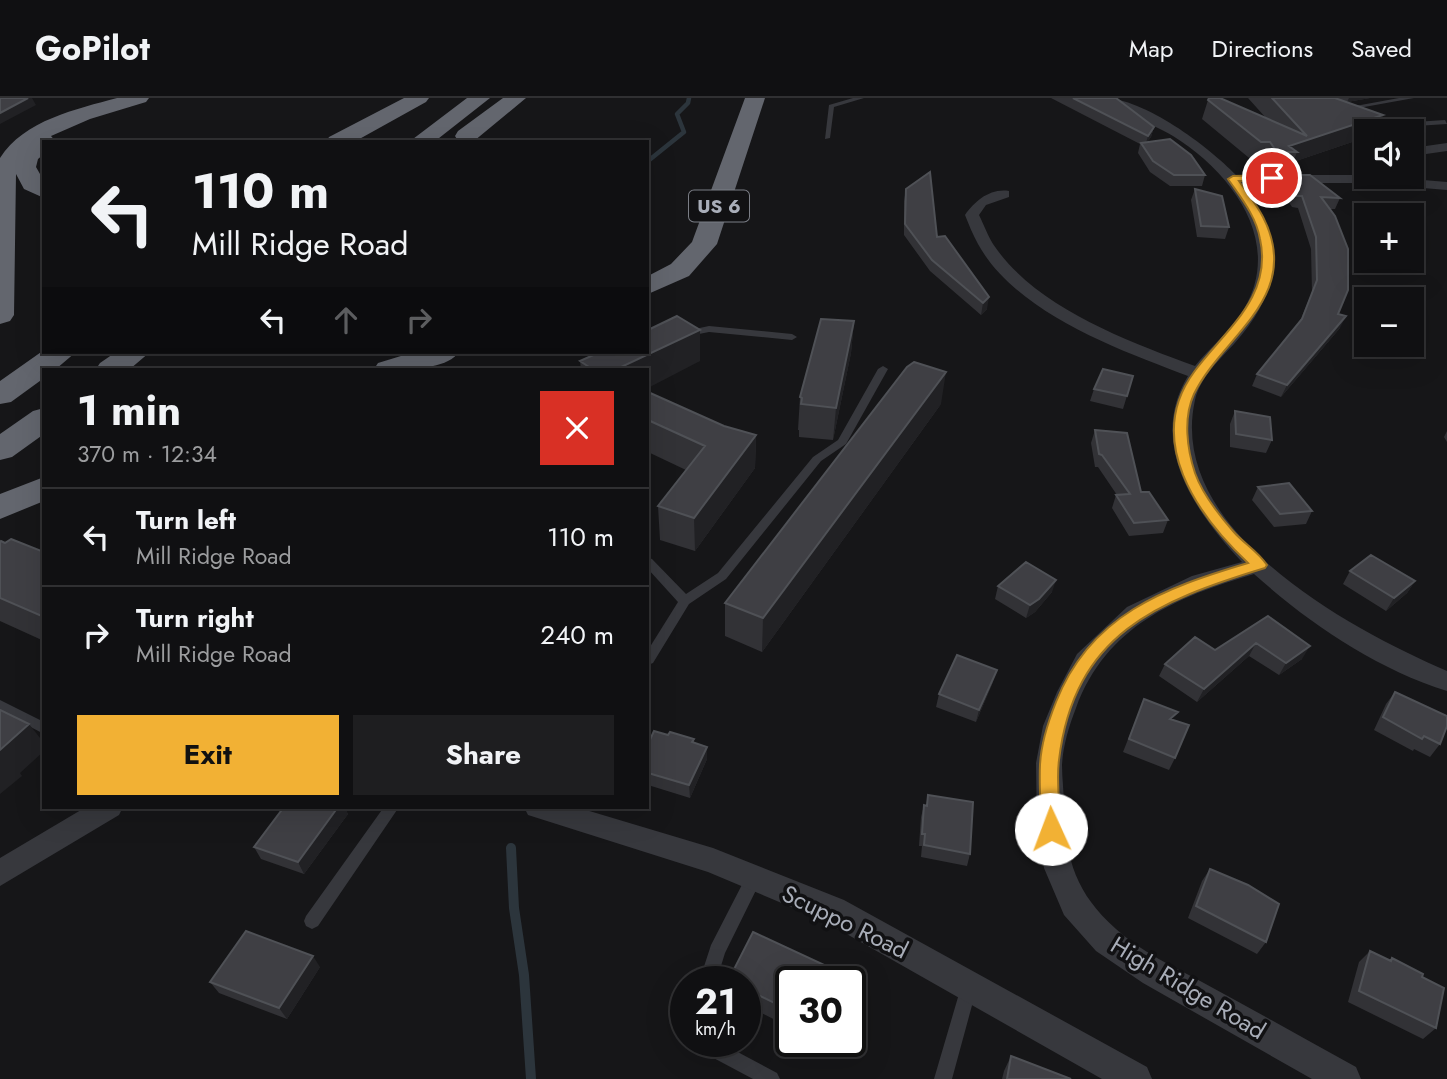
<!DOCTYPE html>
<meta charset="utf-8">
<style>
:root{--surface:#101012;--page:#1e1e20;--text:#f1f3f6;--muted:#9c9d9f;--line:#303032;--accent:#f2b134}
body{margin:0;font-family:Jost,sans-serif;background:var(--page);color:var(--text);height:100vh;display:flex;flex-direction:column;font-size:26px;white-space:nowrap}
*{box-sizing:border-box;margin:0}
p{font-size:23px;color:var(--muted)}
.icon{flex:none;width:38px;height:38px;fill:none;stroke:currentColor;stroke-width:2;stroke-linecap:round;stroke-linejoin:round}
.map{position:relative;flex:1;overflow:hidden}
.side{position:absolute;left:42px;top:270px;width:607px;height:441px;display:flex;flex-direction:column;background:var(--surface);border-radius:0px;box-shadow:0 7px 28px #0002,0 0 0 2px var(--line)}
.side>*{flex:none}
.hud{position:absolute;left:42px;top:42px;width:607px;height:214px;border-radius:0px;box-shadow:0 7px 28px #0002,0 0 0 2px var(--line);background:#101012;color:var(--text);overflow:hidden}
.fabs{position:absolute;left:1354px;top:21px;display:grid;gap:14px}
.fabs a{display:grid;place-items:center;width:70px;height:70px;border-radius:0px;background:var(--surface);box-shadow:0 7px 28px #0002,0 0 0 2px var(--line);font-size:35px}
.speed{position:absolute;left:670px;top:868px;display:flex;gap:14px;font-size:35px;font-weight:700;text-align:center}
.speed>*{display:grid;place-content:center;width:91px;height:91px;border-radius:50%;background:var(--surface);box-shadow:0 7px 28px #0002,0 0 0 2px var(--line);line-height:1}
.speed small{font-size:18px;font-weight:400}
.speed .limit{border:4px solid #111;border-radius:10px;background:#fff;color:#111}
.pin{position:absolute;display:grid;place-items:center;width:60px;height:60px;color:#fff;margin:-30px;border:4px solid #fff;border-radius:50%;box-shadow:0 2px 7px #0007}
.me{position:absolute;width:77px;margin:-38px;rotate:358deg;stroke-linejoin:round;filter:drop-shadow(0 0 5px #0008)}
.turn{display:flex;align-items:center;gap:24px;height:147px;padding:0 35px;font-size:32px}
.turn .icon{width:91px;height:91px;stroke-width:2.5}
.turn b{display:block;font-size:49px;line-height:60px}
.lanes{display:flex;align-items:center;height:66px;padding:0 35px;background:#0003;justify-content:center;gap:35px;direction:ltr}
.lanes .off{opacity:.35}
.round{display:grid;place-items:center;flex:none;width:74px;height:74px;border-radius:0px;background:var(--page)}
.headline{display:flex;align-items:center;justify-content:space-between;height:119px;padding:0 35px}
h1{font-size:42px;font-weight:700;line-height:52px}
.action{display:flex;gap:14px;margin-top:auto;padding:14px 35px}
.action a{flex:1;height:80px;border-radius:0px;background:var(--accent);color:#111;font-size:28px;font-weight:700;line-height:80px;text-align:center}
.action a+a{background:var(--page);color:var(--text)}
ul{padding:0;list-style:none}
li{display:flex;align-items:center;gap:21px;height:98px;padding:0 35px;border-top:2px solid var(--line)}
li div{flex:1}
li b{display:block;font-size:26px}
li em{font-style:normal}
header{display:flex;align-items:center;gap:42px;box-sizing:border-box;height:98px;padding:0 35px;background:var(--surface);border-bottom:2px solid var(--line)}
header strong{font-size:33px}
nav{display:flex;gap:38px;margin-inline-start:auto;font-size:24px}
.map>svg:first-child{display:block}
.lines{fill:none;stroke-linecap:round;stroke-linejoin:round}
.stream-far1{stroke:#2c353c;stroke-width:4.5}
.stream{stroke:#2c353c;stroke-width:10}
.lane{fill:#37383d;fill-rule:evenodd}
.street{fill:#37383d;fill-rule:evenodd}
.highway{fill:#63666e;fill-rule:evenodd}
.wall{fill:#323236}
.shaded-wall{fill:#212124}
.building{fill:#3f3f44;stroke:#4f5156;stroke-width:2}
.route{fill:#f2b134;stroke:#9d7322;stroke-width:2}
.labels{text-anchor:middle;stroke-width:7;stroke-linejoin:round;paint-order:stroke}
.shield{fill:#111113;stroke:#7b7e86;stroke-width:2}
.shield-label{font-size:19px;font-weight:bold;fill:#a8adb8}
.near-street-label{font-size:24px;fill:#a8adb8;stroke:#111113}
</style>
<header>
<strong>GoPilot</strong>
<nav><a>Map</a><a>Directions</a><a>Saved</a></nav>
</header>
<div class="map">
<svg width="1447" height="981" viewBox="0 0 1447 981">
<rect width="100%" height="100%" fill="#161618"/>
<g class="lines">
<path class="stream-far1" d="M 648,63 L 684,34 L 677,16 L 688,5 L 689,0"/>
<path class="stream" d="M 511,750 L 514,810 L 524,877 L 531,981"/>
<path class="lane" d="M 853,0 L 864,0 L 834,9 L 830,40 L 825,41 L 829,7 Z
M 1399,0 L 1414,0 L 1342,13 L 1339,11 Z
M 1366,17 L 1400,25 L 1445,22 L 1447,26 L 1400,29 L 1364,20 L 1364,18 Z
M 709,228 L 792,236 L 797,239 L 792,242 L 709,234 L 684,239 L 679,236 L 681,234 Z
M 883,268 L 888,271 L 846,346 L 821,363 L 726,481 L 689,506 L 653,565 L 648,567 L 648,552 L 678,504 L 648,471 L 648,460 L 652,461 L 686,496 L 718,475 L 813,359 L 838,342 L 878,271 Z
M 0,602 L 44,624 L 44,636 L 0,613 Z
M 384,709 L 399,709 L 318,828 L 312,831 L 306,828 L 304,823 L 306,818 Z
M 754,773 L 760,775 L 762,780 L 725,855 L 716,884 L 699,884 L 711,847 L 748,775 Z
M 969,881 L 975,883 L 977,889 L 952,981 L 934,981 L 961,889 L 963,883 Z
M 690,943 L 717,943 L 777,975 L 780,981 L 753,981 L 693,949 Z"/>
<path class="street" d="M 1103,0 C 1144,0 1208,48 1236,77 L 1363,77 L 1447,84 L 1447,92 L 1363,85 L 1243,85 C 1287,144 1282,192 1234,246 C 1219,262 1200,280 1195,302 C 1166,432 1349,531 1447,573 L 1447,593 C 1375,570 1310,526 1254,476 C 1176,499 1106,528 1076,610 C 1069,628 1063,648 1062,667 C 1062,681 1064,695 1064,709 C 1066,763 1076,795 1116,831 C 1140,853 1174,869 1202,884 C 1254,912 1305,941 1356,969 L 1361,981 L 1312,981 L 1143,885 L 1096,853 L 1064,817 L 1044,770 L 1037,731 L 1036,665 L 1043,628 L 1057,594 L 1077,556 L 1127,509 L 1192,478 L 1242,464 C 1195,414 1147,346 1188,278 C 1119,252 1016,215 978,146 C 973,137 969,127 965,117 C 975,103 990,90 1009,93 L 1009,99 L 986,107 L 979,117 C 984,127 988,138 993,146 C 1035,209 1127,243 1195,268 C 1210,249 1231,233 1244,211 C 1284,143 1231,74 1173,38 C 1153,26 1119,15 1103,0 Z
M 1447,45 L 1447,53 L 1412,58 L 1412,50 Z
M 86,709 L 123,709 L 119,717 L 0,788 L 0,760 Z
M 524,709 L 576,709 L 713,750 L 844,802 L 1147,969 L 1152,981 L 1102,981 L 822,822 L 708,774 L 528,717 Z"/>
<path class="highway" d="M 117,0 L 149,0 L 146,4 L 90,21 L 51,38 L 56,44 L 44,44 L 44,56 L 38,61 L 36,69 L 44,83 L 44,100 L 24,91 L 16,76 L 14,217 L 10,223 L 0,226 L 0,60 C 24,22 77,11 117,0 Z
M 404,0 L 429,0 L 426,4 L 354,44 L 326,44 L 329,39 Z
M 467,0 L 490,0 L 434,44 L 409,44 Z
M 503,0 L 526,0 L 474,43 L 458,43 L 455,38 L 458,33 Z
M 745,0 L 765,0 L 717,146 L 689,178 L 648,196 L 648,178 L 671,166 L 692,144 Z
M 44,252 L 76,254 L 56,271 L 44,271 L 44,280 L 11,304 L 0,306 L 0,283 Z
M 116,254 L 150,254 L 130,271 L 96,271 L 100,265 Z
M 414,254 L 459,254 C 445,274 396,272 374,271 L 378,265 Z
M 44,310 L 44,336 L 12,359 L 0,362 L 0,336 L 33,313 Z
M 44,379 L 44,403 L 0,421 L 0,396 Z"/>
</g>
<path class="wall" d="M 1051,0 L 1116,0 L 1154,29 L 1151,39 L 1147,44 L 1205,77 L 1202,88 L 1170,88 L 1150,74 L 1138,55 L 1140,46 Z
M 1248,0 L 1370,0 L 1347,4 L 1383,17 L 1376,33 L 1367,33 L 1367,39 L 1293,64 L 1289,74 L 1269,74 L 1262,64 L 1254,64 L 1202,21 L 1208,2 L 1266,20 Z
M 1282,77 L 1340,100 L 1335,111 L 1330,111 L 1338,216 L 1340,230 L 1281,299 L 1252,288 L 1257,276 L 1300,223 L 1312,194 L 1311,151 L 1298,110 L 1292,109 L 1278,88 Z
M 906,91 L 937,139 L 945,138 L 987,211 L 981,217 L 930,173 L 904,137 L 904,103 Z
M 1195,91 L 1229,129 L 1225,141 L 1197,139 L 1191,102 Z
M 854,223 L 851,255 L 833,342 L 799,339 L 799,332 L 798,332 L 800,299 Z
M 700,232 L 700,263 L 648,271 L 581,271 L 580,263 Z
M 1133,278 L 1123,311 L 1090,303 L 1094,291 Z
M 648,294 L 724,328 L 756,337 L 755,370 L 695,453 L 660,442 L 658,408 L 686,372 L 648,354 Z
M 941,306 L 762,554 L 725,538 L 725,505 Z
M 1235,313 L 1272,342 L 1266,355 L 1230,349 L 1230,326 Z
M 1095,332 L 1141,394 L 1168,422 L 1163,435 L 1129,438 L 1112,410 L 1116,397 L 1117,397 L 1098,369 L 1095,369 L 1091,345 Z
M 1447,333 L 1447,344 L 1444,339 Z
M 1258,389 L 1312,413 L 1306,426 L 1274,429 L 1252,402 Z
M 0,444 L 41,453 L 44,451 L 44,543 L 0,523 Z
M 1350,473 L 1415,483 L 1407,495 L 1386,513 L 1343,486 Z
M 998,488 L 1052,494 L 1035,514 L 1026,520 L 995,501 Z
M 1268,518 L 1302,561 L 1279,577 L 1249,558 L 1197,604 L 1159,578 L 1165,566 L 1215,552 Z
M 993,584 L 976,624 L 936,609 L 939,596 Z
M 1395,594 L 1440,646 L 1430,659 L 1414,651 L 1413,653 L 1374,632 L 1386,606 Z
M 1144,601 L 1174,623 L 1175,660 L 1169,672 L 1123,654 Z
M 668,637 L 694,641 L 694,645 L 707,661 L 690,700 L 648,687 L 648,646 Z
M 928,697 L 970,756 L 967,768 L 921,759 L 922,748 L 919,748 L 921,719 L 924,707 L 926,707 Z
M 284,709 L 344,709 L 348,716 L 304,776 L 261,761 L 254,749 Z
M 1210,771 L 1266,844 L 1257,856 L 1188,820 L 1202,783 Z
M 753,834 L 863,885 L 860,901 L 850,923 L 850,884 L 791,884 L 791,930 L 746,907 L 746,884 L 728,884 L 728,883 Z
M 1370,853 L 1389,862 L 1392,860 L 1422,879 L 1436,930 L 1423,941 L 1348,904 L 1359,864 Z
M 320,869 L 287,921 L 219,895 L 210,884 Z
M 819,943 L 842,943 L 838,953 Z
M 1011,958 L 1071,981 L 1002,981 L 1004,973 Z"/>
<path class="shaded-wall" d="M 28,0 L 32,0 L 36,7 L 0,26 L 0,15 Z
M 1349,0 L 1370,0 L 1347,4 Z
M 1383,17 L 1376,33 L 1367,33 L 1367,39 L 1293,64 L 1297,54 L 1289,48 Z
M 1154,29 L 1151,39 L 1145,48 L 1148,38 Z
M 989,199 L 987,211 L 981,217 L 983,205 Z
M 1346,218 L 1340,230 L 1281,299 L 1287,287 Z
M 854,223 L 851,255 L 833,342 L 836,310 Z
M 700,232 L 700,263 L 648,290 L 648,271 L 617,271 Z
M 946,274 L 941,306 L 762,554 L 763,520 Z
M 756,337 L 755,370 L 695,453 L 694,420 Z
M 1056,482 L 1052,494 L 1035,514 L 1026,520 L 1030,507 Z
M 1415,483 L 1407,495 L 1386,513 L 1394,500 Z
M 1256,545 L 1249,558 L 1197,604 L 1204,591 Z
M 1310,548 L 1302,561 L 1279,577 L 1286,565 Z
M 997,572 L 993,584 L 976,624 L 979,612 Z
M 29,626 L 44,645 L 44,653 L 20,675 L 22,678 L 0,696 L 0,652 Z
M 707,649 L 707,661 L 690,700 L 689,687 Z
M 338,709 L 344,709 L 348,716 L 304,776 L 298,764 Z
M 313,858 L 320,869 L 287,921 L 279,910 Z
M 863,885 L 860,901 L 850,923 L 850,916 Z"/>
<path class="building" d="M 0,0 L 28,0 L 0,15 Z
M 1073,0 L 1116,0 L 1154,29 L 1148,38 Z
M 1209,0 L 1220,0 L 1307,38 L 1272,0 L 1335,0 L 1383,17 L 1289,48 L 1297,54 L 1277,54 L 1270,44 L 1261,44 L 1208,2 Z
M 1170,41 L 1191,57 L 1205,77 L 1174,77 L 1153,63 L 1141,45 Z
M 930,74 L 937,139 L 945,138 L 989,199 L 983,205 L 932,162 L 905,126 L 906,91 Z
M 1282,77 L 1310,77 L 1340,100 L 1321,99 L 1335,118 L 1348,151 L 1348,192 L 1338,216 L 1346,218 L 1287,287 L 1257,276 L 1302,221 L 1317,182 L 1316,139 L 1302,98 L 1296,98 Z
M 1195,91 L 1222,98 L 1229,129 L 1201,128 Z
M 677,218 L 700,232 L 617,271 L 592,271 L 580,263 L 600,254 L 648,254 L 648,232 Z
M 821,221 L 854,223 L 836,310 L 801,306 L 802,300 L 800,299 Z
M 914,264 L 946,274 L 763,520 L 725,505 L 907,269 Z
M 1103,271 L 1133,278 L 1127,298 L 1094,291 Z
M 648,294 L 724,328 L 756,337 L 694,420 L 658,408 L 705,348 L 648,322 Z
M 1235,313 L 1270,319 L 1272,342 L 1236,336 Z
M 1095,332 L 1127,335 L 1141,394 L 1149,394 L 1168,422 L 1134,425 L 1116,397 L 1130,396 L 1102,357 L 1099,356 Z
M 1289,385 L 1312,413 L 1280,416 L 1258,389 Z
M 11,441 L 41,453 L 44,451 L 44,519 L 0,500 L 0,444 L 1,443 L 5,445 Z
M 1371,457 L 1415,483 L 1394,500 L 1350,473 Z
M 1026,464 L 1056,482 L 1039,501 L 1030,507 L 998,488 Z
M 1268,518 L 1310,548 L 1286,565 L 1256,545 L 1204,591 L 1165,566 L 1195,539 L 1215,552 Z
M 957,557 L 997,572 L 979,612 L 939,596 Z
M 1395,594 L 1447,618 L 1447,628 L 1440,646 L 1424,638 L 1422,641 L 1383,619 Z
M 1144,601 L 1178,614 L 1170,621 L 1189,627 L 1175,660 L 1129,641 Z
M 0,612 L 29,626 L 0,652 Z
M 654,633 L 668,637 L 670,634 L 694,641 L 692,644 L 707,649 L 689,687 L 648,675 L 648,646 Z
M 928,697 L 973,704 L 970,756 L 924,747 L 925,736 L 922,736 L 924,707 L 927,708 Z
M 284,709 L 338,709 L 298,764 L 254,749 Z
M 1210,771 L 1248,787 L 1279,806 L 1266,844 L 1196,808 Z
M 246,833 L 313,858 L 279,910 L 210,884 Z
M 753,834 L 863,885 L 850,916 L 850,884 L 791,884 L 791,913 L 746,891 L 746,884 L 730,884 L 728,883 Z
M 1370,853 L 1391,863 L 1392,860 L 1423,876 L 1422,879 L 1444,890 L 1436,930 L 1359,893 Z
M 1011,958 L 1071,981 L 1007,981 Z"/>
<path class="route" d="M 1233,78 L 1272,77 L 1277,80 L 1272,83 L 1239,83 C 1247,95 1257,107 1263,119 C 1304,199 1222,238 1194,296 C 1183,320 1187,351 1195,375 C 1202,395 1219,417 1233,433 C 1243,445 1258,453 1267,467 L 1265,470 C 1157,503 1074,536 1059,662 C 1056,684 1060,709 1061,731 L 1058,737 L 1051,740 L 1044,737 L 1041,731 C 1041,710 1039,688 1040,667 C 1041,645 1048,624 1056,604 C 1090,517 1164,490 1248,465 C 1197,417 1144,342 1194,274 C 1224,233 1273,199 1260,141 C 1256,118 1241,100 1228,81 Z"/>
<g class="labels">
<rect class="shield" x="689" y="92.5" width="60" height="31" rx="5"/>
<g class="shield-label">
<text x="719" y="115">US 6</text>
</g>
<g class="near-street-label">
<text transform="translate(845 824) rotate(26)" y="8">Scuppo Road</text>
<text transform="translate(1188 890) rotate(31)" y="8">High Ridge Road</text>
</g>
</g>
</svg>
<div class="fabs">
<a><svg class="icon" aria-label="sound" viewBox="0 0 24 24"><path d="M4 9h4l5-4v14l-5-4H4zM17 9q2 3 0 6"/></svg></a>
<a>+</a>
<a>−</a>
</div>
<div class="speed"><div>21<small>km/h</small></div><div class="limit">30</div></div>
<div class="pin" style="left:1272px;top:80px;background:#d93025"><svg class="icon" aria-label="arrive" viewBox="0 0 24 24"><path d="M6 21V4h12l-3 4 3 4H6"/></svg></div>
<svg class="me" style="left:1051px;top:731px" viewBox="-20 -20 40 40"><circle r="19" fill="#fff"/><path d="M0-13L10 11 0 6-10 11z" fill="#f2b134"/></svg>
<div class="hud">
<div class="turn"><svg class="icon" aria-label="left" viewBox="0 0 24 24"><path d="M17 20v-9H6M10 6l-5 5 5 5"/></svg><div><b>110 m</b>Mill Ridge Road</div></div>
<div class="lanes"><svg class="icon" aria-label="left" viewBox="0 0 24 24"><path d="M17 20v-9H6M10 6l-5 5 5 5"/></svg><svg class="icon off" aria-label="ahead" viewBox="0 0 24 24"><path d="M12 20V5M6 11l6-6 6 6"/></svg><svg class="icon off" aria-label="right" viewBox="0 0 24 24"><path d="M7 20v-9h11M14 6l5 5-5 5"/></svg></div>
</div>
<section class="side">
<div class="headline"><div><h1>1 min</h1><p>370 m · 12:34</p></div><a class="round" style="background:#d93025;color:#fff"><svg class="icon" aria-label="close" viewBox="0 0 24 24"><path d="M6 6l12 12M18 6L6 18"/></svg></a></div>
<ul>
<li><svg class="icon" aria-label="left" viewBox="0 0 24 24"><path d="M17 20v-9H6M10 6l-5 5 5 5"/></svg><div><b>Turn left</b><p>Mill Ridge Road</p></div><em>110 m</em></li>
<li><svg class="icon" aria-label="right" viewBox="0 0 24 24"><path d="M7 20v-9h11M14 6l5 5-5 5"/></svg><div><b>Turn right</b><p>Mill Ridge Road</p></div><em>240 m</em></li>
</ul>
<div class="action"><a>Exit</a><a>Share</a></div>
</section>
</div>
